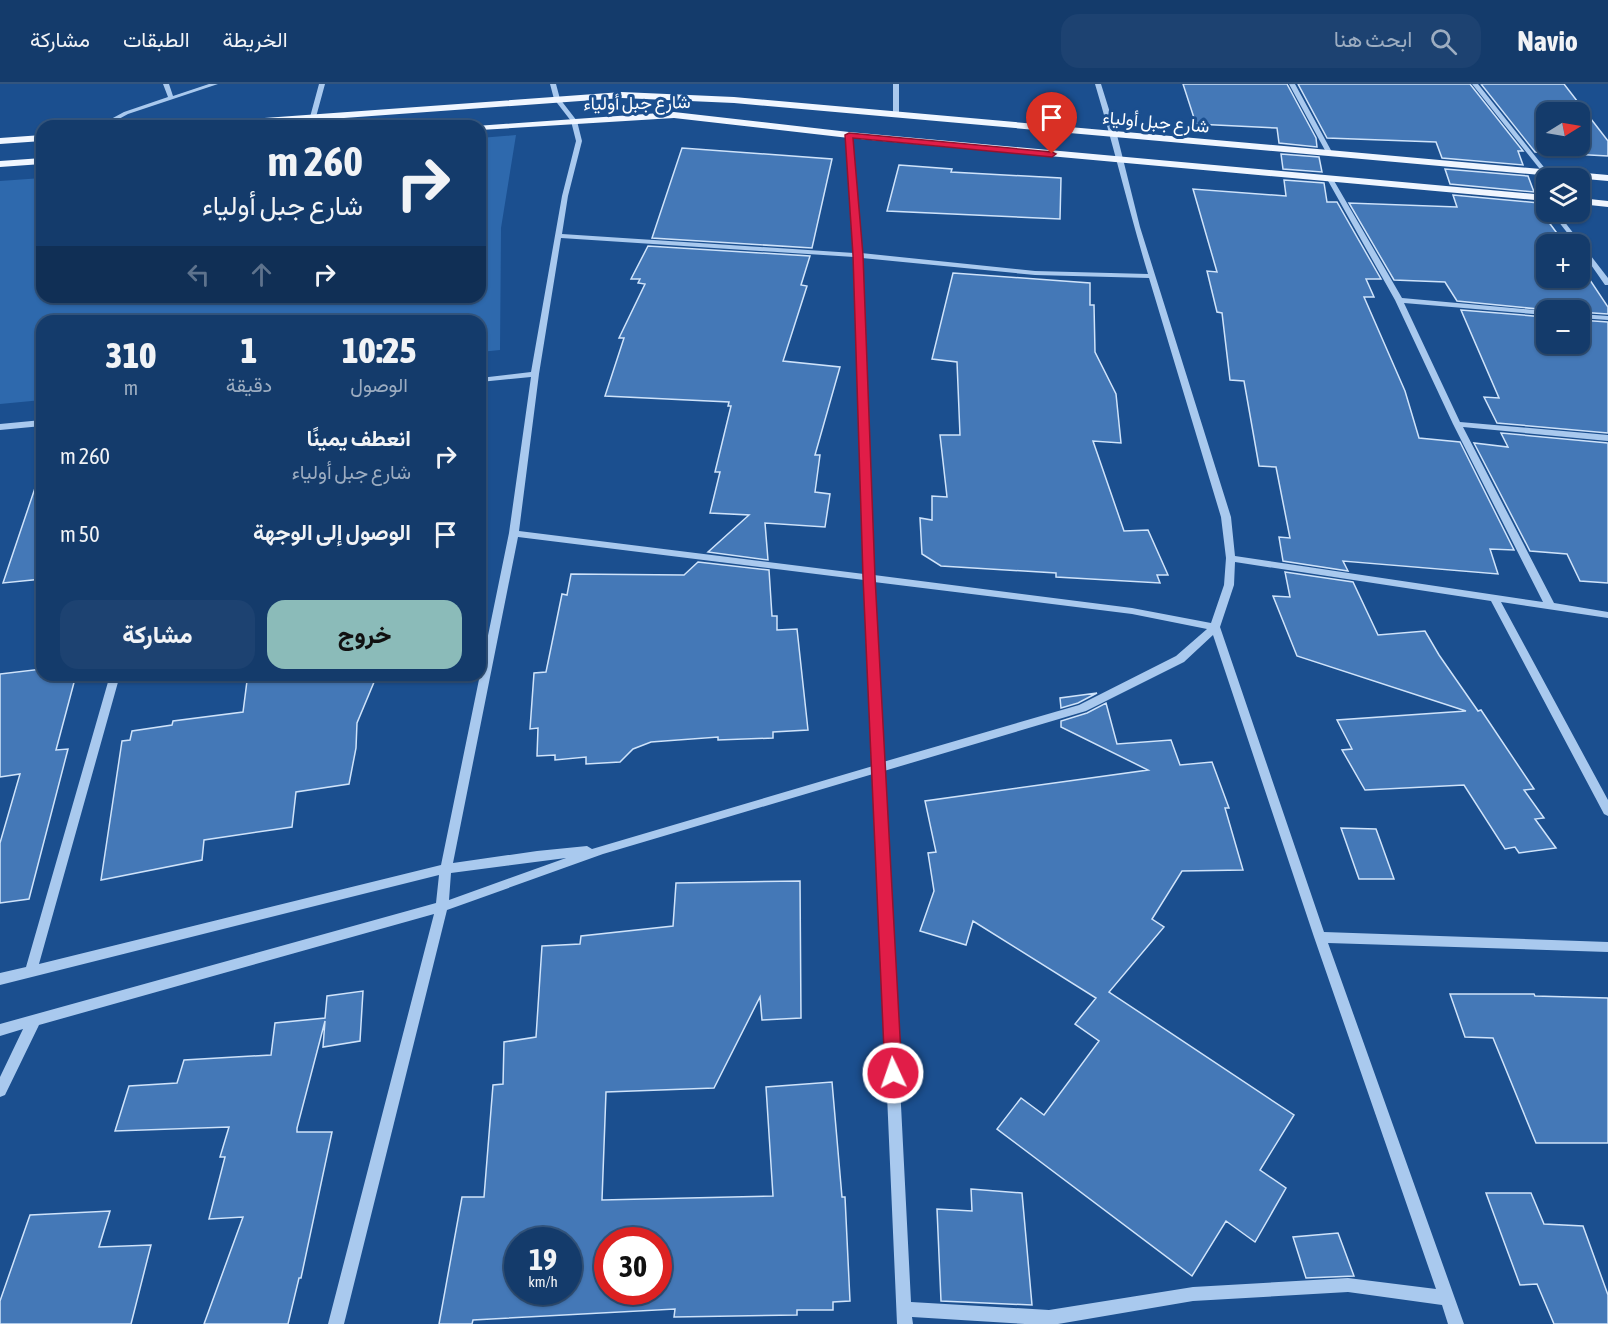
<!DOCTYPE html>
<html lang="ar">
<meta charset="utf-8">
<style>
:root{--surface:#143b6b;--page:#1d4271;--text:#f1f3f6;--muted:#9dadc1;--line:#33557e;--accent:#8bbbb9}
body{margin:0;font-family:"Asap Condensed",Vazirmatn,sans-serif;background:var(--page);color:var(--text);direction:rtl;height:100vh;display:flex;flex-direction:column;font-size:22px;white-space:nowrap}
*{box-sizing:border-box;margin:0}
p{font-size:20px;color:var(--muted)}
.icon{flex:none;width:33px;height:33px;fill:none;stroke:currentColor;stroke-width:2;stroke-linecap:round;stroke-linejoin:round}
.map{position:relative;flex:1;overflow:hidden;direction:ltr}
.sheet{position:absolute;left:36px;top:231px;width:450px;height:366px;display:flex;flex-direction:column;background:var(--surface);border-radius:18px;box-shadow:0 2px 4px #0004,0 0 0 2px var(--line);direction:rtl}
.sheet>*{flex:none}
.banner{position:absolute;left:36px;top:36px;width:450px;height:183px;border-radius:18px;box-shadow:0 2px 4px #0004,0 0 0 2px var(--line);direction:rtl;background:#143b6b;color:var(--text);overflow:hidden}
.needle{width:39px;rotate:79deg}
.tools{position:absolute;left:1536px;top:18px;display:grid;gap:12px}
.tools a{display:grid;place-items:center;width:54px;height:54px;border-radius:12px;background:var(--surface);box-shadow:0 2px 4px #0004,0 0 0 2px var(--line);font-size:30px}
.speed{position:absolute;left:504px;top:1143px;display:flex;gap:12px;font-size:30px;font-weight:700;text-align:center}
.speed>*{display:grid;place-content:center;width:78px;height:78px;border-radius:50%;background:var(--surface);box-shadow:0 2px 4px #0004,0 0 0 2px var(--line);line-height:1}
.speed small{font-size:15px;font-weight:400}
.speed .limit{border:9px solid #d22;background:#fff;color:#111}
.pin{position:absolute;display:grid;place-items:center;width:51px;height:51px;color:#fff;margin:-62px -26px;border-radius:50% 50% 50% 0;rotate:-45deg;box-shadow:0 0 6px #0007}
.pin .icon{rotate:45deg}
.me{position:absolute;width:66px;margin:-33px;rotate:357deg;stroke-linejoin:round;filter:drop-shadow(0 0 4px #0008)}
.turn{display:flex;align-items:center;gap:21px;height:126px;padding:0 24px;font-size:27px}
.turn .icon{width:78px;height:78px;stroke-width:2.5}
.turn b{display:block;font-size:42px;line-height:51px}
.lanes{display:flex;align-items:center;height:57px;padding:0 24px;background:#0003;justify-content:center;gap:30px;direction:ltr}
.lanes .off{opacity:.35}
.eta{display:flex;justify-content:space-evenly;align-items:center;height:102px;text-align:center}
.eta b{font-size:36px;font-weight:800;line-height:42px}
.button{display:flex;gap:12px;margin-top:auto;padding:12px 24px}
.button a{flex:1;height:69px;border-radius:18px;background:var(--accent);color:#111;font-size:24px;font-weight:800;line-height:69px;text-align:center}
.button a+a{background:var(--page);color:var(--text)}
ul{padding:0;list-style:none}
li{display:flex;align-items:center;gap:18px;height:78px;padding:0 24px}
li div{flex:1}
li b{display:block;font-size:22px}
li em{font-style:normal}
header{display:flex;align-items:center;gap:36px;box-sizing:border-box;height:84px;padding:0 30px;background:var(--surface);border-bottom:2px solid var(--line)}
header strong{font-size:28px}
nav{display:flex;gap:33px;margin-inline-start:auto;font-size:21px}
.search{width:420px;height:54px;background:var(--page);display:flex;align-items:center;gap:15px;box-sizing:border-box;padding:0 21px;border-radius:18px;color:var(--muted);font-size:22px}
.map>svg:first-child{display:block}
.green{fill:#2e69ad}
.building{fill:#4478b7;stroke:#cfe3fa;stroke-width:1.5;fill-rule:evenodd}
.lines{fill:none;stroke-linecap:round;stroke-linejoin:round}
.minor{fill:#a9c9ee;fill-rule:evenodd}
.major{fill:#f0f6ff;fill-rule:evenodd}
.route{fill:#e11d48;stroke:#92132f;stroke-width:1.5}
.labels{text-anchor:middle;stroke-width:6;stroke-linejoin:round;paint-order:stroke}
.far-street-label{font-size:18px;fill:#fff;stroke:#1b4f8f}
</style>
<header>
<strong>Navio</strong>
<div class="search"><svg class="icon" aria-label="search" viewBox="0 0 24 24"><circle cx="10" cy="10" r="6"/><path d="M15 15l6 6"/></svg>ابحث هنا</div>
<nav><a>الخريطة</a><a>الطبقات</a><a>مشاركة</a></nav>
</header>
<div class="map">
<svg width="1608" height="1240" viewBox="0 0 1608 1240">
<rect width="100%" height="100%" fill="#1b4f8f"/>
<path class="green" d="M 516,51 L 501,144 L 500,266 L 480,268 L 480,237 L 42,237 L 42,316 L 0,320 L 0,97 L 42,94 L 42,213 L 480,213 L 480,54 Z"/>
<path class="building" d="M 1183,0 L 1287,0 L 1316,54 L 1317,63 L 1279,59 L 1277,44 L 1196,40 Z
M 1298,0 L 1470,0 L 1523,67 L 1518,67 L 1523,81 L 1442,74 L 1436,58 L 1327,54 Z
M 1481,0 L 1564,0 L 1608,57 L 1608,72 L 1535,68 ZM 1546,28 L 1580,28 L 1580,62 L 1546,62 Z
M 682,64 L 832,75 L 812,164 L 652,154 Z
M 1281,70 L 1319,73 L 1322,88 L 1283,85 Z
M 899,81 L 952,85 L 951,88 L 1061,94 L 1060,135 L 887,127 Z
M 1445,85 L 1528,92 L 1534,108 L 1450,100 Z
M 1284,96 L 1324,99 L 1327,118 L 1337,118 L 1381,195 L 1366,195 L 1374,213 L 1364,213 L 1405,307 L 1419,354 L 1460,358 L 1514,466 L 1490,465 L 1498,490 L 1343,477 L 1348,487 L 1283,477 L 1279,453 L 1290,454 L 1276,383 L 1259,382 L 1244,297 L 1230,296 L 1222,229 L 1217,228 L 1207,187 L 1217,188 L 1193,105 L 1286,112 Z
M 1453,111 L 1539,119 L 1545,133 L 1565,160 L 1546,160 L 1546,194 L 1580,194 L 1580,181 L 1608,223 L 1608,230 L 1548,226 L 1457,217 L 1445,198 L 1394,196 L 1349,119 L 1457,123 Z
M 648,162 L 810,172 L 801,201 L 807,202 L 783,277 L 840,283 L 815,371 L 820,371 L 815,408 L 830,410 L 825,443 L 765,439 L 768,476 L 708,468 L 749,431 L 710,429 L 720,388 L 715,388 L 731,322 L 728,322 L 729,318 L 605,312 L 624,254 L 619,254 L 645,200 L 638,199 L 640,195 L 631,195 Z
M 953,189 L 1090,199 L 1090,221 L 1094,221 L 1095,268 L 1116,310 L 1121,359 L 1093,357 L 1124,447 L 1148,446 L 1168,491 L 1157,491 L 1160,499 L 1056,493 L 1056,489 L 941,482 L 922,470 L 920,434 L 932,436 L 932,412 L 947,413 L 940,351 L 960,351 L 957,278 L 932,275 Z
M 1461,226 L 1546,233 L 1546,260 L 1580,260 L 1580,236 L 1608,238 L 1608,349 L 1497,339 L 1484,313 L 1499,314 Z
M 1501,349 L 1608,359 L 1608,499 L 1580,497 L 1567,470 L 1530,467 L 1474,359 L 1508,363 Z
M 36,401 L 42,402 L 42,495 L 3,499 Z
M 698,478 L 769,486 L 772,532 L 777,532 L 777,546 L 797,545 L 808,646 L 773,648 L 773,654 L 718,656 L 718,653 L 651,658 L 633,665 L 620,678 L 586,680 L 586,673 L 555,676 L 555,671 L 537,672 L 538,644 L 530,645 L 534,589 L 546,588 L 562,510 L 567,511 L 571,490 L 684,491 Z
M 1285,488 L 1353,498 L 1378,551 L 1425,547 L 1439,571 L 1478,627 L 1481,626 L 1534,705 L 1524,706 L 1544,734 L 1535,735 L 1556,764 L 1519,769 L 1515,763 L 1505,765 L 1464,701 L 1365,706 L 1342,666 L 1352,665 L 1337,636 L 1466,627 L 1297,572 L 1273,512 L 1290,513 Z
M 42,585 L 42,591 L 76,591 L 56,666 L 68,665 L 29,815 L 0,819 L 0,759 L 20,690 L 0,693 L 0,590 Z
M 293,591 L 377,591 L 357,639 L 356,664 L 349,700 L 296,708 L 292,743 L 204,756 L 202,776 L 101,796 L 122,657 L 130,656 L 132,647 L 172,641 L 173,637 L 243,628 L 247,597 Z
M 1097,609 L 1078,619 L 1061,624 L 1060,614 Z
M 1106,619 L 1117,660 L 1171,656 L 1180,681 L 1212,678 L 1229,724 L 1225,724 L 1243,786 L 1182,787 L 1152,835 L 1164,843 L 1109,908 L 1294,1031 L 1260,1086 L 1286,1104 L 1255,1158 L 1226,1137 L 1192,1192 L 997,1045 L 1021,1014 L 1044,1031 L 1099,957 L 1075,940 L 1096,914 L 973,837 L 966,861 L 920,847 L 934,807 L 928,769 L 936,768 L 925,717 L 1148,686 L 1061,643 L 1061,637 L 1087,629 Z
M 1341,744 L 1376,745 L 1394,795 L 1359,795 Z
M 800,797 L 801,934 L 762,936 L 760,913 L 714,1004 L 606,1008 L 602,1116 L 773,1112 L 766,1003 L 832,998 L 842,1113 L 845,1113 L 850,1217 L 833,1218 L 833,1226 L 797,1226 L 797,1231 L 674,1233 L 675,1225 L 473,1236 L 472,1240 L 439,1240 L 462,1113 L 484,1113 L 493,1001 L 503,1000 L 504,958 L 536,953 L 542,862 L 580,860 L 581,852 L 673,842 L 676,799 ZM 518,1156 L 568,1156 L 568,1208 L 518,1208 ZM 608,1156 L 658,1156 L 658,1208 L 608,1208 Z
M 363,907 L 360,957 L 323,963 L 325,937 L 297,1044 L 297,1048 L 332,1048 L 301,1194 L 299,1194 L 288,1240 L 204,1240 L 243,1133 L 209,1135 L 225,1073 L 220,1073 L 229,1043 L 115,1047 L 129,1002 L 177,999 L 184,976 L 271,971 L 275,939 L 325,934 L 327,912 Z
M 1450,910 L 1534,910 L 1535,912 L 1608,914 L 1608,1059 L 1536,1059 L 1493,954 L 1465,953 Z
M 971,1105 L 1022,1109 L 1032,1221 L 941,1217 L 937,1125 L 972,1127 Z
M 1486,1109 L 1531,1109 L 1544,1140 L 1583,1142 L 1608,1211 L 1608,1240 L 1554,1240 L 1537,1200 L 1520,1201 Z
M 110,1127 L 99,1163 L 151,1161 L 131,1240 L 0,1240 L 0,1217 L 30,1131 Z
M 1338,1149 L 1354,1192 L 1306,1194 L 1293,1153 Z"/>
<g class="lines">
<path class="minor" d="M 163,0 L 169,0 L 173,12 L 209,0 L 218,0 L 128,30 L 106,42 L 98,42 L 124,28 L 168,13 Z
M 319,0 L 325,0 L 316,33 L 313,35 L 310,33 Z
M 550,0 L 556,0 L 560,15 L 577,37 L 582,57 L 568,112 L 562,150 L 854,169 L 846,51 L 849,49 L 852,51 L 861,169 L 1035,187 L 1148,190 C 1129,127 1114,63 1095,0 L 1101,0 L 1117,51 L 1140,143 L 1231,433 L 1235,472 L 1543,518 L 1453,340 L 1395,216 L 1327,95 L 1328,94 L 1333,95 L 1402,214 L 1546,227 L 1546,231 L 1404,219 L 1460,338 L 1608,351 L 1608,357 L 1463,343 L 1554,519 L 1608,528 L 1608,534 L 1501,518 L 1608,716 L 1608,732 L 1604,730 L 1491,517 L 1235,478 L 1234,501 L 1220,543 L 1324,848 L 1608,858 L 1608,868 L 1328,859 L 1464,1240 L 1448,1240 L 1442,1221 L 1348,1208 L 1193,1217 L 1058,1240 L 1025,1240 L 912,1233 L 913,1240 L 897,1240 L 873,690 L 603,770 L 447,826 L 344,1240 L 328,1240 L 434,830 L 39,941 L 5,1011 L 0,1013 L 0,993 L 23,945 L 0,952 L 0,940 L 436,819 L 439,791 L 0,901 L 0,889 L 26,883 L 110,591 L 120,591 L 39,880 L 441,781 L 509,449 L 531,293 L 480,298 L 480,294 L 531,288 L 562,112 L 576,57 L 571,37 L 554,15 ZM 561,154 L 854,173 L 864,490 L 519,447 L 539,290 ZM 862,174 L 1035,191 L 1149,194 L 1221,433 L 1226,474 L 1224,501 L 1211,539 L 1132,524 L 874,491 ZM 518,453 L 864,496 L 873,682 L 592,765 L 587,762 L 537,767 L 453,779 ZM 874,498 L 1132,530 L 1207,545 L 1176,572 L 1079,621 L 883,678 ZM 1213,551 L 1314,853 L 1436,1205 L 1348,1194 L 1193,1203 L 1049,1226 L 911,1218 L 884,687 L 1086,627 L 1184,578 ZM 566,774 L 449,816 L 451,789 Z
M 893,0 L 899,0 L 899,31 L 896,33 L 893,31 Z
M 1289,0 L 1295,0 L 1333,70 L 1332,71 L 1327,70 Z
M 1472,0 L 1478,0 L 1547,87 L 1547,89 L 1543,89 Z
M 1551,128 L 1557,128 L 1608,194 L 1608,201 L 1605,201 L 1580,165 L 1580,160 L 1576,160 Z
M 1580,230 L 1608,232 L 1608,236 L 1580,234 Z
M 42,336 L 42,342 L 0,346 L 0,340 Z"/>
<path class="major" d="M 622,8 L 734,13 L 1608,91 L 1608,97 L 734,19 L 622,14 L 234,42 L 193,42 L 197,39 Z
M 674,28 L 849,48 L 1546,111 L 1546,117 L 849,54 L 674,34 L 480,46 L 480,42 L 476,42 Z
M 42,51 L 42,57 L 0,60 L 0,54 Z
M 42,74 L 42,80 L 0,83 L 0,77 Z
M 1580,114 L 1608,117 L 1608,123 L 1580,120 Z"/>
</g>
<path class="route" d="M 849,49 L 1052,68 L 1056,70 L 1052,73 L 853,54 L 863,171 L 875,493 L 902,989 L 899,995 L 893,997 L 887,995 L 885,989 L 863,493 L 853,171 L 845,51 Z"/>
<g class="labels">
<g class="far-street-label">
<text transform="translate(637 19) rotate(-1)" y="6">شارع جبل أولياء</text>
<text transform="translate(1156 38) rotate(5)" y="6">شارع جبل أولياء</text>
</g>
</g>
</svg>
<div class="tools">
<a><svg class="needle" viewBox="-14 -14 28 28"><path d="M0-13l5 13h-10z" fill="#e53935"/><path d="M0 13l5-13h-10z" fill="#9dadc1"/></svg></a>
<a><svg class="icon" aria-label="layers" viewBox="0 0 24 24"><path d="M12 4l9 5-9 5-9-5zM3 14l9 5 9-5"/></svg></a>
<a>+</a>
<a>−</a>
</div>
<div class="speed"><div>19<small>km/h</small></div><div class="limit">30</div></div>
<div class="pin" style="left:1052px;top:70px;background:#d93025"><svg class="icon" aria-label="arrive" viewBox="0 0 24 24"><path d="M6 21V4h12l-3 4 3 4H6"/></svg></div>
<svg class="me" style="left:893px;top:989px" viewBox="-20 -20 40 40"><circle r="17" fill="#e11d48" stroke="#fff" stroke-width="3"/><path d="M0-11L8 9 0 5-8 9z" fill="#fff"/></svg>
<div class="banner">
<div class="turn"><svg class="icon" aria-label="right" viewBox="0 0 24 24"><path d="M7 20v-9h11M14 6l5 5-5 5"/></svg><div><b>260 m</b>شارع جبل أولياء</div></div>
<div class="lanes"><svg class="icon off" aria-label="left" viewBox="0 0 24 24"><path d="M17 20v-9H6M10 6l-5 5 5 5"/></svg><svg class="icon off" aria-label="ahead" viewBox="0 0 24 24"><path d="M12 20V5M6 11l6-6 6 6"/></svg><svg class="icon" aria-label="right" viewBox="0 0 24 24"><path d="M7 20v-9h11M14 6l5 5-5 5"/></svg></div>
</div>
<section class="sheet">
<div class="eta">
<div><b>10:25</b><p>الوصول</p></div>
<div><b>1</b><p>دقيقة</p></div>
<div><b>310</b><p>m</p></div>
</div>
<ul>
<li><svg class="icon" aria-label="right" viewBox="0 0 24 24"><path d="M7 20v-9h11M14 6l5 5-5 5"/></svg><div><b>انعطف يمينًا</b><p>شارع جبل أولياء</p></div><em>260 m</em></li>
<li><svg class="icon" aria-label="arrive" viewBox="0 0 24 24"><path d="M6 21V4h12l-3 4 3 4H6"/></svg><div><b>الوصول إلى الوجهة</b></div><em>50 m</em></li>
</ul>
<div class="button"><a>خروج</a><a>مشاركة</a></div>
</section>
</div>
